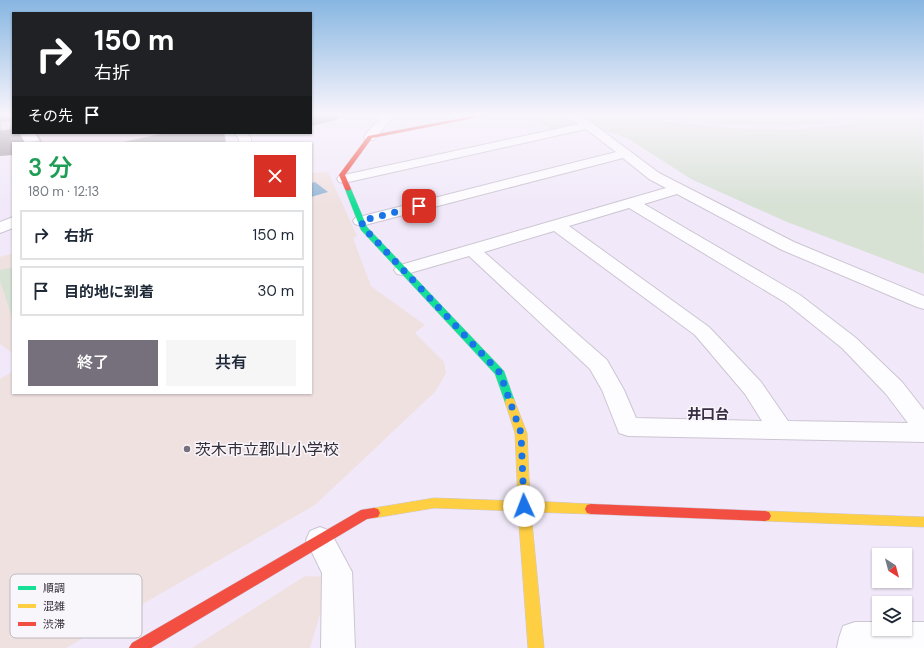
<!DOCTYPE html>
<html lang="ja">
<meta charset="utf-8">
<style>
:root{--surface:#fff;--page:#f6f6f7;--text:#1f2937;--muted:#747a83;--line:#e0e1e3;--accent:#766f7c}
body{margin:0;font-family:"DM Sans","Noto Sans JP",sans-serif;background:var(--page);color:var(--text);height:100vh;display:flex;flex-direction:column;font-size:15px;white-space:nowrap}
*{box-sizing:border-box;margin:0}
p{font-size:13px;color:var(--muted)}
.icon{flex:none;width:22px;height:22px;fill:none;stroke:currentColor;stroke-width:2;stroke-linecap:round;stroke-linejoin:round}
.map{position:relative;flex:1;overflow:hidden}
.panel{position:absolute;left:12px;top:142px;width:300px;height:252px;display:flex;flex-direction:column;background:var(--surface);border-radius:0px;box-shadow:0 1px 3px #0004}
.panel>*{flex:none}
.guide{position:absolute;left:12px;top:12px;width:300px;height:122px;border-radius:0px;box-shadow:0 1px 3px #0004;background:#202124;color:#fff;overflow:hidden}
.needle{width:26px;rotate:144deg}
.tools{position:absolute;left:872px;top:548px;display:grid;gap:8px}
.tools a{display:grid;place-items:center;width:40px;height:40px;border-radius:0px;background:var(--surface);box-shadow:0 1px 3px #0004;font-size:20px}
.pin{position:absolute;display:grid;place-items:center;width:34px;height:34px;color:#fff;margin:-17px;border-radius:8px;box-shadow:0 2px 6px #0006}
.me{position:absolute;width:44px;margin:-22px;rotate:358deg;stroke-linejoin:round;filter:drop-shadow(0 0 3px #0008)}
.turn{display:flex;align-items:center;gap:14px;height:84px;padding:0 16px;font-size:18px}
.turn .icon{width:52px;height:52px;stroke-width:2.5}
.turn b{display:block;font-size:28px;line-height:34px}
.then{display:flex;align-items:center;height:38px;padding:0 16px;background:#0003;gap:8px;font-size:15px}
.round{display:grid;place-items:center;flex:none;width:42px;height:42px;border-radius:0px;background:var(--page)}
.summary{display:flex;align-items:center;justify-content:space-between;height:68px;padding:0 16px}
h1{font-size:24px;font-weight:600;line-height:30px;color:#1e9e55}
.action{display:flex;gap:8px;margin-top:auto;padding:8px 16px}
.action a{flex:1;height:46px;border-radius:0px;background:var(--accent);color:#fff;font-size:16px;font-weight:600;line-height:46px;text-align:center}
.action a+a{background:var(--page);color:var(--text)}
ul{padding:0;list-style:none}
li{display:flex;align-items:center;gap:12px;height:50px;margin:0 8px 6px;padding:0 8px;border:2px solid var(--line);border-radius:0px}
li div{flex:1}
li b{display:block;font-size:15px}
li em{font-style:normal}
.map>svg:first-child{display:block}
.education{fill:#f0e1e1}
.green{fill:#d7e1d4}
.water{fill:#97b8d7}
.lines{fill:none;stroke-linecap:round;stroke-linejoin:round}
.street-casing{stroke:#ccc5d2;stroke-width:2}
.fast-casing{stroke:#ccc5d2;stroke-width:1}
.slow-casing{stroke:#ccc5d2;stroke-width:1}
.jam-casing{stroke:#ccc5d2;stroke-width:1}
.street{fill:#fdfcfe;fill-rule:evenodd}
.fast{fill:#16e098;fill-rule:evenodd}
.slow{fill:#ffcf43;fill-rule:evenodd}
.jam{fill:#f24e42;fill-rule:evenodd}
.wall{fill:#c2b5c0}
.shaded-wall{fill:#9e949c}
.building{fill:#e2d3df;stroke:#9e949c}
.route{stroke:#1a73e8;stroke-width:7;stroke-dasharray:0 12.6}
.poi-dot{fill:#766f7c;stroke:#f8f5fb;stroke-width:1.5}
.labels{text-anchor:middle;stroke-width:3;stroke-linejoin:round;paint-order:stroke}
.neighbourhood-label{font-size:14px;font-weight:bold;fill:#382d43;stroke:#f8f5fb}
.near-poi-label{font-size:16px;fill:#342e39;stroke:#f8f5fb;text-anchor:start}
.key{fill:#f8f5fb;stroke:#bdb9c1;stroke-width:1}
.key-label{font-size:11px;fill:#342e39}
</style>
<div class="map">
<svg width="924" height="648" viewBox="0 0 924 648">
<rect width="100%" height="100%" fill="#f1e9f9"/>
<path class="education" d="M 328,172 L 357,236 L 353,238 L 371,286 L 425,325 L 415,333 L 444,362 L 446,373 L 435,392 L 315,505 L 66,648 L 0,648 L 0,379 L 13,371 L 13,393 L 311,393 L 311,173 Z
M 13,253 L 13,354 L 0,344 L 0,257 Z
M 305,576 L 331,577 L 310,648 L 192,648 Z"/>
<path class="green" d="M 525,115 L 637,115 L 652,119 L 727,128 L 794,129 L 843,126 L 855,120 L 852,115 L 923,115 L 924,274 L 787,222 L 691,179 L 627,138 L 579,122 L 578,125 L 554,131 Z
M 652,115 L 843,115 L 845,117 L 838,123 L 792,125 L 715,124 L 663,118 Z
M 13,267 L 13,320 L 0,281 L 0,270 Z"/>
<path class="water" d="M 315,182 L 328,192 L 311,197 L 311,183 Z"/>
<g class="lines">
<g class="street-casing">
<path id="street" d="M 383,115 L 397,115 L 390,120 L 374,140 L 366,140 L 364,137 L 366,134 Z
M 561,115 L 583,116 L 659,173 L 794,242 L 924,296 L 924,309 L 917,307 L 782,250 L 677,194 L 644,204 L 800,295 L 856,338 L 902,382 L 924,410 L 924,442 L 628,436 L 619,433 L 602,390 L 590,369 L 469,256 L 403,275 L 397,274 L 394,270 L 397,266 L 666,188 L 649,179 L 623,158 L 361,226 L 355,224 L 353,221 L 355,218 L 616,152 L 586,129 L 344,183 L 339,182 L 337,179 L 339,176 L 344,175 L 579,124 L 575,121 L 562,117 ZM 629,208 L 786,303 L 842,348 L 886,394 L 908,423 L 788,421 L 761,382 L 709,327 L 569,226 ZM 554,231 L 695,335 L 745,394 L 762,421 L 636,418 L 624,390 L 607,360 L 484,252 Z
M 38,133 L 70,133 L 68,136 L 64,137 L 0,146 L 0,138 Z
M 234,133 L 247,133 L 251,138 L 251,143 L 239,143 L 239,139 Z
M 13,217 L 13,228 L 0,233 L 0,222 Z
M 320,527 L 330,531 L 352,572 L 355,648 L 321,648 L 322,573 L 306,540 L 310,531 Z
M 855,622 L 879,622 L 879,629 L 905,629 L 905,622 L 924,622 L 924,648 L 837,648 L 839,638 L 843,626 Z"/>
</g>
<g class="fast-casing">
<path id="fast" d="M 348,187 L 351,189 L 367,227 L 504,371 L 515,402 L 514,405 L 506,405 L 495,374 L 361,230 L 345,189 Z"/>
</g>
<g class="slow-casing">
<path id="slow" d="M 510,398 L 514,399 L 515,402 L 527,433 L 530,501 L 591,504 L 595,505 L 597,509 L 595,513 L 591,514 L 531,512 L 544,648 L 528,648 L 518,511 L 434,508 L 374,518 L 370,517 L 368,513 L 370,509 L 374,508 L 434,498 L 518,501 L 515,433 L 505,402 L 506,399 Z
M 765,511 L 924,517 L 924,527 L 765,521 L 761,520 L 759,516 L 761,512 Z"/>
</g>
<g class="jam-casing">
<path id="jam" d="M 479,115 L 488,115 L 372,138 L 345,175 L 351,189 L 348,191 L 345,189 L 339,175 L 368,136 Z
M 591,504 L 765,511 L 769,512 L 771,516 L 769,520 L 765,521 L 591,514 L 587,513 L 585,509 L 587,505 Z
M 374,508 L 378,509 L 380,513 L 378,517 L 367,519 L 151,648 L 129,648 L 132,643 L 361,510 Z"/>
</g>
<use href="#street" class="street"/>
<use href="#fast" class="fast"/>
<use href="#slow" class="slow"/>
<use href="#jam" class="jam"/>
</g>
<path class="wall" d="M 35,133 L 224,133 L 226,143 L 40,143 Z"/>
<path class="shaded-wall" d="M 0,115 L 13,115 L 13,133 L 27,133 L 20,134 L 25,143 L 13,143 L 13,155 L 0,156 Z
M 311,115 L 342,115 L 336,120 L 311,126 Z
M 167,133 L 224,133 L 226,143 L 121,143 Z"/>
<path class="building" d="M 13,120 L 13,123 L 10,130 L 0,131 L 0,122 Z
M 37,133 L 167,133 L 121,143 L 42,143 Z"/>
<linearGradient id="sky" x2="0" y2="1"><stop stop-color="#87b6e1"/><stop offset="0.56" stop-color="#f9f5fc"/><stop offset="1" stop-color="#f9f5fc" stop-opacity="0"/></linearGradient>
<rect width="924" height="205" fill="url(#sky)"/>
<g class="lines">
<path class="route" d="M 419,206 L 361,221 L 364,228 L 500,373 L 521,433 L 524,506"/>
</g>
<circle class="poi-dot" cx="187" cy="449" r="4"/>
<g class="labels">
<g class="neighbourhood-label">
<text x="708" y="419">井口台</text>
</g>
<g class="near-poi-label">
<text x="195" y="455">茨木市立郡山小学校</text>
</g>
</g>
<rect x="10" y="574" width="132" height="64" rx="6" class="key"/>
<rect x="18" y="586" width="18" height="4" fill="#16e098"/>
<rect x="18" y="604" width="18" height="4" fill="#ffcf43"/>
<rect x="18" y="622" width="18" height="4" fill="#f24e42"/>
<g class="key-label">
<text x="43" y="592">順調</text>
<text x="43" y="610">混雑</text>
<text x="43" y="628">渋滞</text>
</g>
</svg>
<div class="tools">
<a><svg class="needle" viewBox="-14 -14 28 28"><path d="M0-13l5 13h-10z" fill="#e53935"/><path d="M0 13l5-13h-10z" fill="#747a83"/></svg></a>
<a><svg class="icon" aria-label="layers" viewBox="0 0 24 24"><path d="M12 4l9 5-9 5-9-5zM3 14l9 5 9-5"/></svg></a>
</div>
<div class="pin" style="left:419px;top:206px;background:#d93025"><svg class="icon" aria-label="arrive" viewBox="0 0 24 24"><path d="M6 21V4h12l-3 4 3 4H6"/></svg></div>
<svg class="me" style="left:524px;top:506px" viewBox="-20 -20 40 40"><circle r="19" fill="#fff"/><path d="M0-13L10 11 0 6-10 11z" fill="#1a73e8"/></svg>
<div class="guide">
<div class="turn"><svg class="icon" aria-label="right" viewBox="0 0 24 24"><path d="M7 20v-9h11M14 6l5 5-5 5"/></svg><div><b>150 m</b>右折</div></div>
<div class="then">その先<svg class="icon" aria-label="arrive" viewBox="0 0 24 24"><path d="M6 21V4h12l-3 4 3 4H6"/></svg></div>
</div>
<section class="panel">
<div class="summary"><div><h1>3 分</h1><p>180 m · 12:13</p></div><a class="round" style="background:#d93025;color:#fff"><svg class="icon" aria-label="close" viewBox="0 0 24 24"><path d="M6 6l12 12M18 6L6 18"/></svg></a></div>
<ul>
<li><svg class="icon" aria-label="right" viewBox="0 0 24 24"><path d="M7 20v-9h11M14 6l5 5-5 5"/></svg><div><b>右折</b></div><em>150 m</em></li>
<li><svg class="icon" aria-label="arrive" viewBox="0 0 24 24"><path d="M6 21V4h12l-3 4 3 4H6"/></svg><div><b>目的地に到着</b></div><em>30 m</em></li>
</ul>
<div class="action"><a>終了</a><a>共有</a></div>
</section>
</div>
